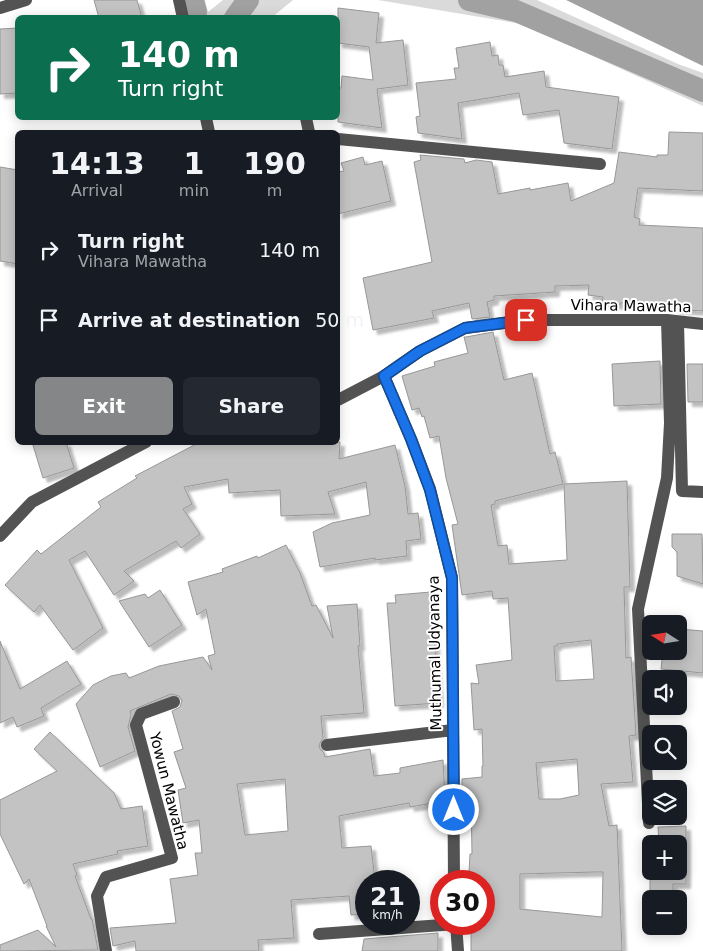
<!DOCTYPE html>
<meta charset="utf-8">
<style>
:root{--surface:#171b24;--page:#242831;--text:#f1f3f6;--muted:#9ea1a6;--accent:#858687}
body{margin:0;font-family:"DejaVu Sans",sans-serif;background:var(--page);color:var(--text);height:100vh;display:flex;flex-direction:column;font-size:19px;white-space:nowrap}
*{box-sizing:border-box;margin:0}
p{font-size:16px;color:var(--muted)}
.icon{flex:none;width:28px;height:28px;fill:none;stroke:currentColor;stroke-width:2;stroke-linecap:round;stroke-linejoin:round}
.map{position:relative;flex:1;overflow:hidden}
.sheet{position:absolute;left:15px;top:130px;width:325px;height:315px;display:flex;flex-direction:column;background:var(--surface);border-radius:8px;box-shadow:0 2px 12px #0003}
.sheet>*{flex:none}
.guide{position:absolute;left:15px;top:15px;width:325px;height:105px;border-radius:8px;box-shadow:0 2px 12px #0003;background:#0b6e4f;color:#fff;overflow:hidden}
.needle{width:32px;rotate:282deg}
.buttons{position:absolute;left:642px;top:615px;display:grid;gap:10px}
.buttons a{display:grid;place-items:center;width:45px;height:45px;border-radius:8px;background:var(--surface);box-shadow:0 2px 12px #0003;font-size:25px}
.speed{position:absolute;left:355px;top:870px;display:flex;gap:10px;font-size:25px;font-weight:700;text-align:center}
.speed>*{display:grid;place-content:center;width:65px;height:65px;border-radius:50%;background:var(--surface);box-shadow:0 2px 12px #0003;line-height:1}
.speed small{font-size:12px;font-weight:400}
.speed .limit{border:8px solid #d22;background:#fff;color:#111}
.pin{position:absolute;display:grid;place-items:center;width:42px;height:42px;color:#fff;margin:-21px;border-radius:10px;box-shadow:0 2px 8px #0006}
.me{position:absolute;width:55px;margin:-28px;rotate:0deg;stroke-linejoin:round;filter:drop-shadow(0 0 4px #0008)}
.turn{display:flex;align-items:center;gap:18px;height:105px;padding:0 20px;font-size:22px}
.turn .icon{width:65px;height:65px;stroke-width:2.5}
.turn b{display:block;font-size:35px;line-height:42px}
.eta{display:flex;justify-content:space-evenly;align-items:center;height:85px;text-align:center}
.eta b{font-size:30px;font-weight:800;line-height:35px}
.action{display:flex;gap:10px;margin-top:auto;padding:10px 20px}
.action a{flex:1;height:58px;border-radius:8px;background:var(--accent);color:#fff;font-size:20px;font-weight:800;line-height:58px;text-align:center}
.action a+a{background:var(--page);color:var(--text)}
ul{padding:0;list-style:none}
li{display:flex;align-items:center;gap:15px;height:70px;padding:0 20px}
li div{flex:1}
li b{display:block;font-size:19px}
li em{font-style:normal}
.map>svg:first-child{display:block}
.green{fill:#dadada}
.water{fill:#a1a1a1}
.lines{fill:none;stroke-linecap:round;stroke-linejoin:round}
.canal{stroke:#a1a1a1;stroke-width:22}
.building{fill:#c3c3c3;stroke:#979797;fill-rule:evenodd;filter:url(#shadow)}
.minor{stroke:#535353;stroke-width:12}
.route-casing{stroke:#114b97;stroke-width:12}
.route{stroke:#1a73e8;stroke-width:9}
.labels{text-anchor:middle;stroke-width:4;stroke-linejoin:round;paint-order:stroke}
.street-label{font-size:15px;fill:#000;stroke:#fff}
</style>
<div class="map">
<svg width="703" height="951" viewBox="0 0 703 951">
<defs>
<filter id="shadow"><feDropShadow dx="4.5" dy="4.5" stdDeviation="1" flood-color="#0004"/></filter>
</defs>
<rect width="100%" height="100%" fill="#fff"/>
<path class="green" d="M 179,0 L 205,0 L 208,12 L 223,0 L 293,0 L 271,18 L 183,17 Z
M 378,0 L 537,0 L 678,64 L 703,73 L 703,106 L 522,24 Z"/>
<path class="water" d="M 566,0 L 703,0 L 703,66 Z"/>
<g class="lines">
<path class="canal" d="M 193,0 L 196,12
M 469,0 L 516,11 L 703,91
M 235,18 L 248,0"/>
</g>
<path class="building" d="M 94,0 L 137,0 L 142,18 L 99,18 Z
M 338,8 L 379,13 L 376,43 L 403,40 L 408,85 L 377,89 L 382,128 L 338,122 L 338,88 L 341,88 L 342,76 L 373,80 L 369,47 L 338,43 Z
M 18,28 L 18,93 L 0,94 L 0,29 Z
M 490,42 L 492,56 L 498,55 L 499,65 L 503,65 L 505,77 L 544,71 L 546,87 L 619,97 L 612,149 L 564,143 L 559,110 L 523,115 L 519,93 L 458,103 L 462,139 L 418,133 L 416,117 L 420,116 L 416,83 L 456,79 L 454,68 L 459,68 L 456,48 Z
M 669,132 L 703,133 L 703,191 L 638,188 L 634,217 L 640,219 L 639,225 L 703,228 L 703,311 L 674,309 L 675,304 L 620,303 L 620,305 L 602,302 L 603,297 L 588,295 L 589,285 L 555,286 L 555,292 L 494,296 L 494,300 L 487,302 L 490,317 L 472,319 L 469,303 L 432,311 L 434,318 L 373,330 L 363,278 L 432,262 L 414,162 L 421,160 L 420,155 L 464,159 L 465,163 L 476,160 L 492,162 L 498,194 L 530,188 L 530,190 L 568,183 L 571,201 L 614,183 L 619,152 L 657,157 L 657,155 L 668,155 Z
M 363,157 L 365,165 L 382,161 L 391,201 L 338,214 L 338,172 L 344,171 L 341,163 Z
M 0,167 L 18,170 L 18,264 L 0,261 Z
M 493,332 L 504,380 L 532,373 L 550,454 L 555,452 L 563,484 L 495,501 L 495,504 L 491,505 L 498,546 L 507,545 L 509,564 L 567,560 L 564,484 L 627,481 L 630,587 L 624,587 L 626,658 L 631,657 L 636,735 L 629,736 L 633,782 L 601,784 L 609,826 L 617,825 L 622,951 L 471,951 L 471,924 L 484,924 L 484,881 L 472,881 L 472,873 L 469,873 L 470,854 L 472,854 L 471,797 L 462,798 L 462,779 L 482,777 L 482,766 L 483,766 L 482,729 L 474,730 L 471,683 L 479,684 L 476,665 L 512,660 L 508,598 L 493,599 L 492,591 L 462,595 L 452,525 L 458,524 L 446,478 L 439,436 L 430,438 L 424,416 L 422,417 L 419,408 L 412,410 L 402,376 L 435,366 L 434,362 L 468,353 L 464,337 L 466,337 ZM 591,640 L 594,679 L 556,681 L 554,646 L 557,646 L 557,644 ZM 577,759 L 579,795 L 560,799 L 539,799 L 536,763 ZM 595,872 L 603,872 L 602,917 L 520,909 L 520,874 Z
M 660,361 L 661,404 L 614,406 L 612,364 Z
M 687,364 L 703,364 L 703,402 L 688,402 Z
M 32,442 L 66,442 L 74,468 L 43,478 Z
M 200,442 L 340,442 L 339,459 L 395,445 L 405,486 L 408,514 L 418,513 L 421,539 L 406,541 L 407,556 L 375,560 L 375,558 L 320,567 L 313,532 L 332,523 L 370,515 L 366,482 L 328,492 L 335,514 L 281,516 L 280,490 L 229,493 L 228,479 L 184,487 L 192,504 L 183,509 L 200,534 L 181,548 L 176,541 L 124,571 L 134,581 L 114,595 L 85,551 L 69,560 L 103,628 L 73,650 L 40,605 L 34,612 L 5,585 L 37,550 L 41,554 L 101,507 L 98,502 L 137,478 L 135,476 Z
M 672,534 L 702,534 L 703,584 L 677,576 L 677,552 L 672,547 Z
M 286,545 L 300,573 L 312,606 L 316,605 L 333,638 L 327,606 L 357,604 L 360,646 L 358,646 L 364,713 L 321,716 L 323,738 L 319,745 L 320,749 L 324,753 L 325,757 L 370,749 L 374,776 L 400,773 L 400,768 L 443,760 L 445,801 L 410,807 L 409,803 L 339,816 L 342,848 L 371,846 L 375,881 L 366,881 L 366,914 L 351,915 L 349,896 L 291,900 L 294,938 L 258,940 L 259,951 L 136,951 L 135,941 L 113,946 L 110,928 L 176,923 L 170,879 L 198,875 L 195,853 L 202,853 L 199,820 L 183,823 L 178,790 L 186,788 L 174,752 L 183,749 L 172,711 L 180,707 L 182,700 L 179,696 L 171,694 L 130,711 L 131,715 L 128,727 L 135,751 L 100,767 L 76,704 L 93,685 L 111,676 L 126,673 L 129,678 L 159,666 L 203,657 L 212,670 L 208,656 L 215,654 L 206,609 L 197,615 L 188,582 L 223,572 L 222,569 L 257,556 L 258,558 ZM 285,779 L 288,831 L 245,835 L 237,784 Z
M 160,590 L 182,625 L 149,647 L 119,601 L 145,594 L 148,598 Z
M 431,592 L 439,703 L 395,706 L 387,603 L 396,603 L 395,595 Z
M 679,629 L 703,631 L 703,673 L 661,669 L 663,651 L 679,651 Z
M 0,641 L 20,689 L 67,661 L 81,684 L 41,708 L 44,716 L 17,727 L 13,717 L 0,723 Z
M 50,732 L 114,793 L 121,809 L 142,806 L 148,846 L 117,851 L 118,854 L 73,864 L 77,875 L 75,876 L 91,919 L 92,919 L 98,950 L 0,951 L 0,945 L 38,930 L 56,947 L 46,926 L 47,926 L 29,879 L 24,884 L 0,834 L 0,800 L 57,771 L 34,749 Z
M 686,826 L 686,884 L 673,884 L 673,899 L 650,899 L 650,848 L 651,848 L 651,871 L 679,871 L 679,844 L 659,844 L 658,827 Z
M 438,933 L 438,951 L 362,951 L 364,939 Z"/>
<g class="lines">
<path class="minor" d="M 179,0 L 183,18
M 0,8 L 26,0
M 206,118 L 209,132
M 306,118 L 309,132
M 338,139 L 600,164
M 678,322 L 682,491 L 703,492
M 384,376 L 411,439 L 430,489 L 452,578 L 454,881
M 338,400 L 384,376 L 420,351 L 465,328 L 526,320 L 667,320 L 703,324
M 0,536 L 32,502 L 146,442
M 327,745 L 453,730
M 649,823 L 638,609 L 667,478 L 670,423 L 667,320
M 319,934 L 456,924 L 458,951
M 106,951 L 97,896 L 106,877 L 172,858 L 136,725 L 141,714 L 174,702"/>
</g>
<g class="lines">
<g class="route-casing">
<path id="route" d="M 454,810 L 452,578 L 430,490 L 411,439 L 384,376 L 420,351 L 465,328 L 526,320"/>
</g>
<use href="#route" class="route"/>
</g>
<g class="labels">
<g class="street-label">
<text transform="translate(631 306) rotate(1)" y="5">Vihara Mawatha</text>
<text transform="translate(435 653) rotate(-91)" y="5">Muthumal Udyanaya</text>
<text transform="translate(169 791) rotate(76)" y="5">Yowun Mawatha</text>
</g>
</g>
</svg>
<div class="buttons">
<a><svg class="needle" viewBox="-14 -14 28 28"><path d="M0-13l5 13h-10z" fill="#e53935"/><path d="M0 13l5-13h-10z" fill="#9ea1a6"/></svg></a>
<a><svg class="icon" aria-label="sound" viewBox="0 0 24 24"><path d="M4 9h4l5-4v14l-5-4H4zM17 9q2 3 0 6"/></svg></a>
<a><svg class="icon" aria-label="search" viewBox="0 0 24 24"><circle cx="10" cy="10" r="6"/><path d="M15 15l6 6"/></svg></a>
<a><svg class="icon" aria-label="layers" viewBox="0 0 24 24"><path d="M12 4l9 5-9 5-9-5zM3 14l9 5 9-5"/></svg></a>
<a>+</a>
<a>−</a>
</div>
<div class="speed"><div>21<small>km/h</small></div><div class="limit">30</div></div>
<div class="pin" style="left:526px;top:320px;background:#d93025"><svg class="icon" aria-label="arrive" viewBox="0 0 24 24"><path d="M6 21V4h12l-3 4 3 4H6"/></svg></div>
<svg class="me" style="left:454px;top:810px" viewBox="-20 -20 40 40"><circle r="17" fill="#1a73e8" stroke="#fff" stroke-width="3"/><path d="M0-11L8 9 0 5-8 9z" fill="#fff"/></svg>
<div class="guide">
<div class="turn"><svg class="icon" aria-label="right" viewBox="0 0 24 24"><path d="M7 20v-9h11M14 6l5 5-5 5"/></svg><div><b>140 m</b>Turn right</div></div>
</div>
<section class="sheet">
<div class="eta">
<div><b>14:13</b><p>Arrival</p></div>
<div><b>1</b><p>min</p></div>
<div><b>190</b><p>m</p></div>
</div>
<ul>
<li><svg class="icon" aria-label="right" viewBox="0 0 24 24"><path d="M7 20v-9h11M14 6l5 5-5 5"/></svg><div><b>Turn right</b><p>Vihara Mawatha</p></div><em>140 m</em></li>
<li><svg class="icon" aria-label="arrive" viewBox="0 0 24 24"><path d="M6 21V4h12l-3 4 3 4H6"/></svg><div><b>Arrive at destination</b></div><em>50 m</em></li>
</ul>
<div class="action"><a>Exit</a><a>Share</a></div>
</section>
</div>
